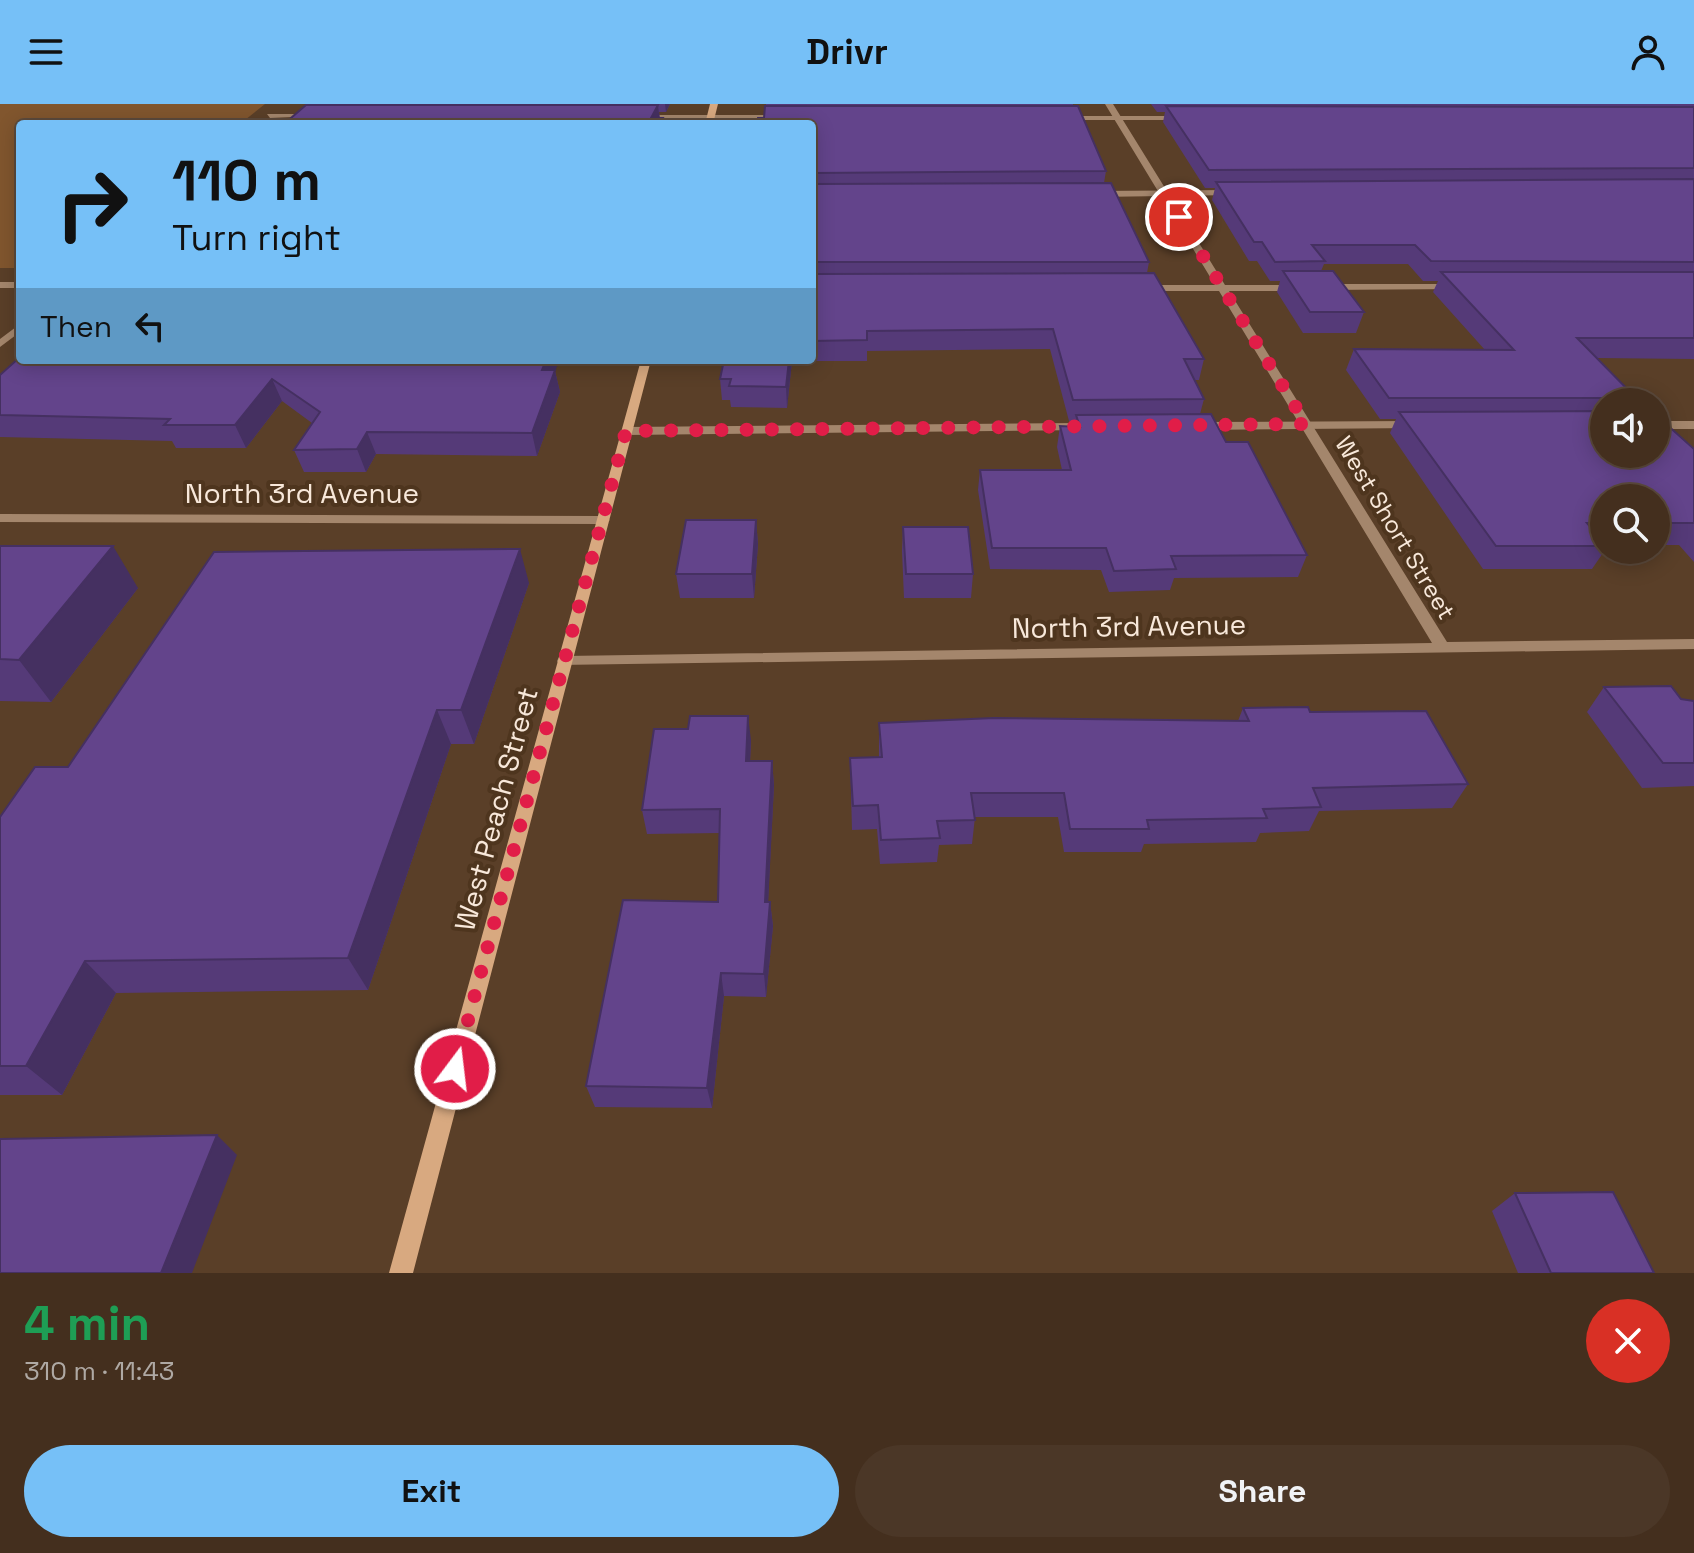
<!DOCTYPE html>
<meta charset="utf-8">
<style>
:root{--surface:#442f1e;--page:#4b3727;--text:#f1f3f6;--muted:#afa9a4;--line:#5c4a3c;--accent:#76c0f7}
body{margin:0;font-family:"Space Grotesk",sans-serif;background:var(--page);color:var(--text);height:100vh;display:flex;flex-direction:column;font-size:30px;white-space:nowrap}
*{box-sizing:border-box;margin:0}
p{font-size:26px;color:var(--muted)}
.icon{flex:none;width:44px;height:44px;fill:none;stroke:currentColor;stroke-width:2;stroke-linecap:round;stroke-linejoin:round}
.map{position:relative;height:1169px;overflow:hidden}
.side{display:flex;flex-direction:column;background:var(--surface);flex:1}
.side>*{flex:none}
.hud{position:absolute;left:16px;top:16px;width:800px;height:244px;border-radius:8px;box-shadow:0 4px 20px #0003,0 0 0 2px var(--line);background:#76c0f7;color:#111;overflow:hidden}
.tools{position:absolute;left:1590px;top:284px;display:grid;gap:16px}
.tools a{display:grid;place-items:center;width:80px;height:80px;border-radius:50%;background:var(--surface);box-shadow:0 4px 20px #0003,0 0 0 2px var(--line);font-size:40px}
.pin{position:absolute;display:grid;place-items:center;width:68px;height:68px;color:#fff;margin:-34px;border:4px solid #fff;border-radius:50%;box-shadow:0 2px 8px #0007}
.me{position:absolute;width:88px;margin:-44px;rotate:15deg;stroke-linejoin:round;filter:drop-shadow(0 0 6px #0008)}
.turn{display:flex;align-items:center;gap:28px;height:168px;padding:0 24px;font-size:36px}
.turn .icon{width:104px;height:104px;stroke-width:2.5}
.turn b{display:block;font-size:56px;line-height:68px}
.then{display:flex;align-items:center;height:76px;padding:0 24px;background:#0003;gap:16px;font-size:30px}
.round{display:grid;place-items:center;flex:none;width:84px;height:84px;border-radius:42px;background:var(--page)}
.overview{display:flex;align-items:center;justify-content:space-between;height:136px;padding:0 24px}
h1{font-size:48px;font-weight:800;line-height:60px;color:#1e9e55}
.cta{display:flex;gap:16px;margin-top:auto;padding:16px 24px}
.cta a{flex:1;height:92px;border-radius:48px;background:var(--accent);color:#111;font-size:32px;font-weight:800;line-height:92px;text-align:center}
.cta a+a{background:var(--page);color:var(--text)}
header{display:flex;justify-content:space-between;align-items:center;height:104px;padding:0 24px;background:var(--accent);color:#111;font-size:36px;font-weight:800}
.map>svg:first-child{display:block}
.green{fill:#81562e}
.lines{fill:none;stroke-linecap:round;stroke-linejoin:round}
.service{fill:#a4866c;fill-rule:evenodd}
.minor{fill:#a4866c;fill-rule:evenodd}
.tertiary{fill:#a4866c;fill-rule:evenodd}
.secondary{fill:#d8a980;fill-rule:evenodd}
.wall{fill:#553a78}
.shaded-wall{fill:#453061}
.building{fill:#63448b;stroke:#453061;stroke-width:2}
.route{stroke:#e11d48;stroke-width:14;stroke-dasharray:0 25.2}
.labels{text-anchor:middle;stroke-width:8;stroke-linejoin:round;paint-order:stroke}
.far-street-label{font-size:24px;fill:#f8e8da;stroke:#4e351e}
.street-label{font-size:28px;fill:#f8e8da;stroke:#4e351e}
</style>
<header><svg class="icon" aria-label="menu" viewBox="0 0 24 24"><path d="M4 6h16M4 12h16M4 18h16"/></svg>Drivr<svg class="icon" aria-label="person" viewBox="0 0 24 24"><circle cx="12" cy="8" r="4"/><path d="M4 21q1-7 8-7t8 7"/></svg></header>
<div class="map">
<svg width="1694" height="1169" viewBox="0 0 1694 1169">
<rect width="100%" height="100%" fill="#5a3f28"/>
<path class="green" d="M 0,0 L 265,0 L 240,20 L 20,20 L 20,164 L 0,164 Z"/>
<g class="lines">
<path class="service" d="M 1232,86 L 1236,89 L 1235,91 L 1096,93 L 1092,90 L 1096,87 Z
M 1413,317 L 1417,318 L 1417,324 L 1196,326 L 1190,322 L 1196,318 Z
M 1656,317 L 1694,317 L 1694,325 L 1656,325 Z
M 1081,319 L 1087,323 L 1085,326 L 626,331 L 620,327 L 626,323 Z"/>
<path class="minor" d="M 1105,0 L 1113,0 L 1225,181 L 1296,181 L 1301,184 L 1296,187 L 1229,187 L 1447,538 L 1694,535 L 1694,545 L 559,561 L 557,557 L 559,553 L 565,552 L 1432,539 L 1219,187 L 1144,187 L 1139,184 L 1144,181 L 1215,181 Z
M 267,10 L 313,10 L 317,12 L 270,14 Z
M 637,11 L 711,11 L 715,13 L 711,15 L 640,15 Z
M 0,178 L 20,178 L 20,184 L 0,184 Z
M 1456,180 L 1459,181 L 1459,185 L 1324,186 L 1319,183 L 1324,180 Z
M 20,220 L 20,228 L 0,243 L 0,235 Z
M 0,410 L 603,412 L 610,416 L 603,420 L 0,418 Z"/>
<path class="tertiary" d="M 711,11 L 784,11 L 788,13 L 784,15 L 708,15 Z
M 1064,12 L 1184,12 L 1188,14 L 1184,16 L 1061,16 Z"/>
<path class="secondary" d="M 710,0 L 718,0 L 713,20 L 705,20 Z
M 641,256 L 651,256 L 413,1169 L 389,1169 Z"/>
</g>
<path class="wall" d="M 321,0 L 670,0 L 666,8 L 659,8 L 660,14 L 663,14 L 664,20 L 284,20 Z
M 766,0 L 1073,0 L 1073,2 L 1106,67 L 1104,79 L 1149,158 L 1147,169 L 1204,255 L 1199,276 L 1194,276 L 1204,295 L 1200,310 L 1226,338 L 1307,451 L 1298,473 L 1174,474 L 1170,486 L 1109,488 L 1101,466 L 990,465 L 978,386 L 980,366 L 1062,366 L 1057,343 L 1060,322 L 1074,323 L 1075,317 L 1069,317 L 1050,245 L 867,247 L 867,257 L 792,257 L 787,304 L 731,303 L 730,296 L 722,296 L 720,275 L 724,256 L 812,256 L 812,20 L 766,2 Z
M 1151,0 L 1694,0 L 1694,255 L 1597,254 L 1640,298 L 1604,298 L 1604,350 L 1661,319 L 1694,345 L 1694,458 L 1679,441 L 1656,441 L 1656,394 L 1604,394 L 1605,446 L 1592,465 L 1483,465 L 1390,329 L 1396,315 L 1380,315 L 1346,266 L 1354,245 L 1485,246 L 1433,188 L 1438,177 L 1423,177 L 1408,160 L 1324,160 L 1321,167 L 1364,208 L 1356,229 L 1303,229 L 1277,188 L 1280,177 L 1270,177 L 1257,157 L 1249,157 L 1212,96 L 1215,84 L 1205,84 L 1163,18 L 1165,8 L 1157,8 Z
M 555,267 L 560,288 L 537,352 L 376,350 L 366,368 L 304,368 L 294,346 L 312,319 L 282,297 L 246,344 L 176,344 L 172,337 L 0,333 L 0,271 Z
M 756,416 L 758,440 L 754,494 L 680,494 L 676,470 Z
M 903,423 L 973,470 L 971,494 L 904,494 L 902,447 Z
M 0,442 L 138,484 L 51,598 L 0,597 Z
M 529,479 L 474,640 L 451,640 L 368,886 L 116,889 L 62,991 L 0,991 L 0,713 L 68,663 Z
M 1604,583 L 1694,597 L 1694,682 L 1642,684 L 1587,608 Z
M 1243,604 L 1310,608 L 1468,680 L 1452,704 L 1319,707 L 1309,727 L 1260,729 L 1256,738 L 1144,740 L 1141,748 L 1064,748 L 1058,713 L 975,713 L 972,740 L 939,741 L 937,758 L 880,760 L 877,725 L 852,726 L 850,654 L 879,653 L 879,619 L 1238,617 Z
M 751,636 L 750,657 L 772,657 L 774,681 L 768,798 L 770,798 L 773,822 L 766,893 L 724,892 L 712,1004 L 595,1003 L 586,982 L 718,798 L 720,729 L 647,730 L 642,706 Z
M 1515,1089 L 1654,1169 L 1518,1169 L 1492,1107 Z"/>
<path class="shaded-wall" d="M 665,0 L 670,0 L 666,8 Z
M 658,1 L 660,18 L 651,14 Z
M 546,256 L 560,256 L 555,267 L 560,288 L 537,352 L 532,329 L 542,266 Z
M 789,256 L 792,256 L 792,257 L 787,304 L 786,283 Z
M 272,275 L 282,297 L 246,344 L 235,321 Z
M 367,328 L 376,350 L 366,368 L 357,345 Z
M 756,416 L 758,440 L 754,494 L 752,470 Z
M 113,442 L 138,484 L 51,598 L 19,556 Z
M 520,445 L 529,479 L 474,640 L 461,606 Z
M 437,606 L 451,640 L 368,886 L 348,854 Z
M 748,612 L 751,636 L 749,681 L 746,657 Z
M 772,657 L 774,681 L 767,822 L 765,798 Z
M 770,798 L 773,822 L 766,893 L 764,870 Z
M 85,857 L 116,889 L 62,991 L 26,962 Z
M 721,869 L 724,892 L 712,1004 L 707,984 Z
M 217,1031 L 237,1051 L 192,1169 L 161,1169 Z"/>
<path class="building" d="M 306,1 L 658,1 L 651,14 L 663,14 L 661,20 L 284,20 Z
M 765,2 L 1078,2 L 1106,67 L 812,69 L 812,20 L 757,20 L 758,14 L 764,14 Z
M 1166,2 L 1694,3 L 1694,64 L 1209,66 Z
M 1694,75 L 1694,158 L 1431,157 L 1415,141 L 1312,141 L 1325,157 L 1275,158 L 1262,138 L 1254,138 L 1216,78 Z
M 1111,79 L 1149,158 L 812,158 L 812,80 Z
M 1283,167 L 1333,167 L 1364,208 L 1310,208 Z
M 1441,168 L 1694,168 L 1694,234 L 1577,234 L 1640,298 L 1618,298 L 1618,294 L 1389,294 L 1354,245 L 1514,246 Z
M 1154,169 L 1204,255 L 1184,255 L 1204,295 L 1073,296 L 1053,225 L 867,227 L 867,236 L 812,237 L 812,170 Z
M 20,253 L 20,256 L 546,256 L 542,266 L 555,266 L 532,329 L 367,328 L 357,345 L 294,346 L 320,308 L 272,275 L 235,321 L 164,321 L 170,315 L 0,311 L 0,271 Z
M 724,256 L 789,256 L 786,283 L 729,282 L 731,275 L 720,275 Z
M 1604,307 L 1604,350 L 1656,350 L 1656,314 L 1661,319 L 1665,319 L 1694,345 L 1694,419 L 1656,419 L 1656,394 L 1604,394 L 1604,419 L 1587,419 L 1604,439 L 1604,442 L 1496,442 L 1399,308 Z
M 1211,310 L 1226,338 L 1248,338 L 1307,451 L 1171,452 L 1176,465 L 1114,467 L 1106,444 L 992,444 L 980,366 L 1071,366 L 1060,322 L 1080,323 L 1076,311 Z
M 686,416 L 756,416 L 752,470 L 676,470 Z
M 903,423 L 968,423 L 973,470 L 906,470 Z
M 0,442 L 113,442 L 19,556 L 0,555 Z
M 520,445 L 461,606 L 437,606 L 348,854 L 85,857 L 26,962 L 0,962 L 0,713 L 35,663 L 68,663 L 214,448 Z
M 1671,582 L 1681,595 L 1694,597 L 1694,659 L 1663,659 L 1604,583 Z
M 1308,603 L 1310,608 L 1426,607 L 1468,680 L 1313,684 L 1321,703 L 1263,705 L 1267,714 L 1147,716 L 1149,725 L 1070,725 L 1064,689 L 971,689 L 975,716 L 937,717 L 940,734 L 881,736 L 878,701 L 853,702 L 850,654 L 882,653 L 879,619 L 994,614 L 1249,617 L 1243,604 Z
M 690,612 L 748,612 L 746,657 L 772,657 L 765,798 L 770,798 L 764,870 L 721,869 L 707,984 L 586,982 L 623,796 L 718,798 L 720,705 L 642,706 L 654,625 L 688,625 Z
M 217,1031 L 161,1169 L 0,1169 L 0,1035 Z
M 1613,1088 L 1654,1169 L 1551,1169 L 1515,1089 Z"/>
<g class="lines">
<path class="route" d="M 455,965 L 626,327 L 1306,320 L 1179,113"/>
</g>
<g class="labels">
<g class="far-street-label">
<text transform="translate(1395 424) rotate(59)" y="8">West Short Street</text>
</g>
<g class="street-label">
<text x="302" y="399">North 3rd Avenue</text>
<text transform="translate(1129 522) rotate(-1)" y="10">North 3rd Avenue</text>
<text transform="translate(496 705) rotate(-75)" y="10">West Peach Street</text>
</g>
</g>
</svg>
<div class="tools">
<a><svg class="icon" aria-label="sound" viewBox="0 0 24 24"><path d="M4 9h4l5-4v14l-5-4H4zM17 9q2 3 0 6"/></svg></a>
<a><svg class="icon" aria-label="search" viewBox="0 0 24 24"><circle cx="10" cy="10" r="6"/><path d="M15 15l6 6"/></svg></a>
</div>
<div class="pin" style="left:1179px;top:113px;background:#d93025"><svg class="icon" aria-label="arrive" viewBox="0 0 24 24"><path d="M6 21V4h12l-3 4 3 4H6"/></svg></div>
<svg class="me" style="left:455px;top:965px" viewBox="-20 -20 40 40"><circle r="17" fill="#e11d48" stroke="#fff" stroke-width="3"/><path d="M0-11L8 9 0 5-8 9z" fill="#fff"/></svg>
<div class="hud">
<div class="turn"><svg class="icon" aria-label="right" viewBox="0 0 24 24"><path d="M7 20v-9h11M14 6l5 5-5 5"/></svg><div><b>110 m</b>Turn right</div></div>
<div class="then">Then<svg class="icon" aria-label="left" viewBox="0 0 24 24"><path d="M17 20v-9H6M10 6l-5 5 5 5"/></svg></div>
</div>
</div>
<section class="side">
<div class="overview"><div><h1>4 min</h1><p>310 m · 11:43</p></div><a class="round" style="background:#d93025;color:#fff"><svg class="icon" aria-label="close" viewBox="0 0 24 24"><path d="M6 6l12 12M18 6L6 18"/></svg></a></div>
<div class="cta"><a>Exit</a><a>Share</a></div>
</section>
